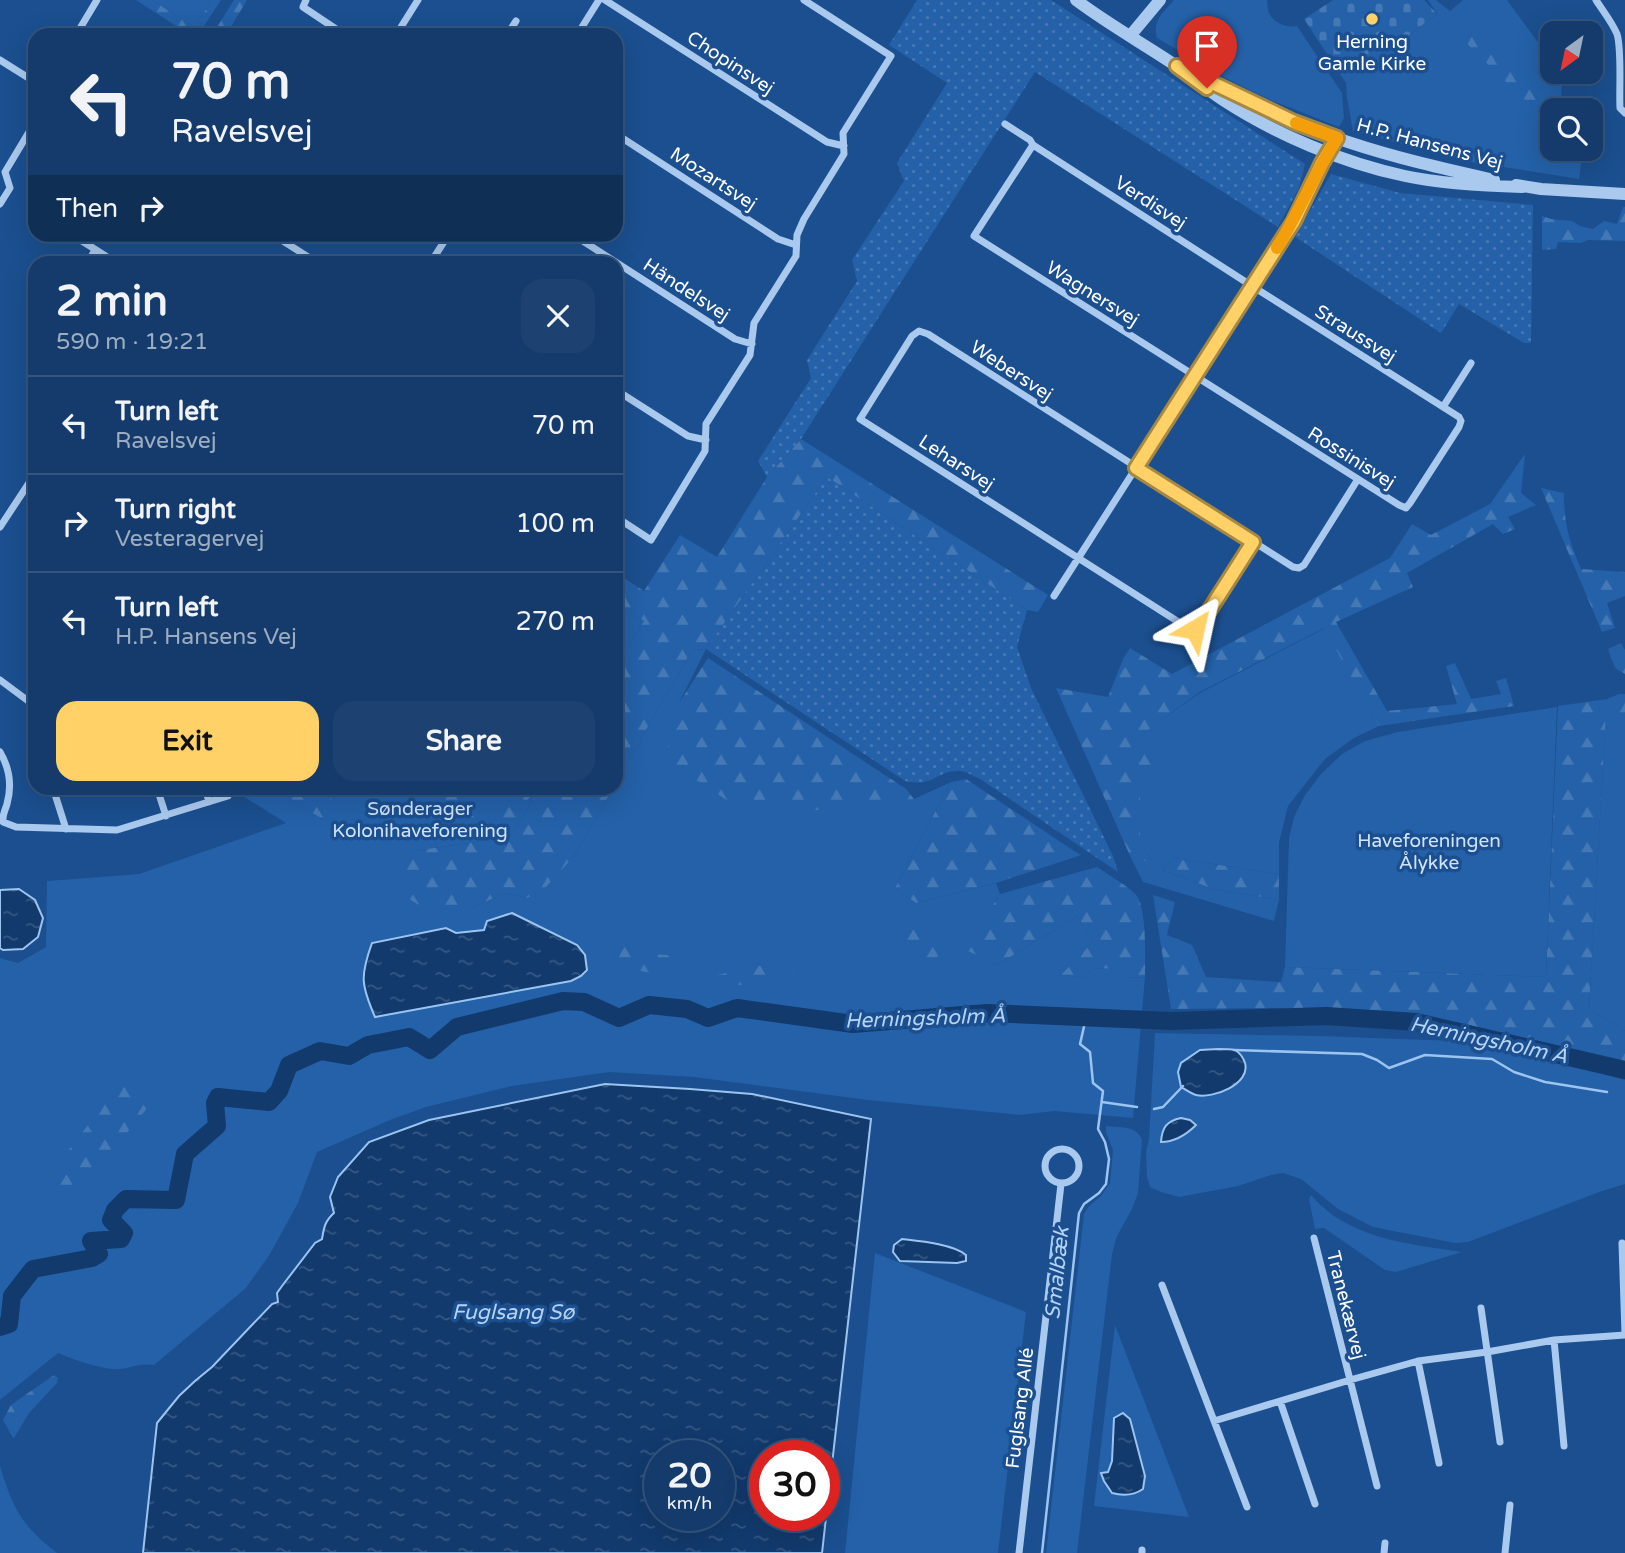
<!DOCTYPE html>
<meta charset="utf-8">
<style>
:root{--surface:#143b6b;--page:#1d4271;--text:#f1f3f6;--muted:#9dadc1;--line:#33557e;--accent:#ffd166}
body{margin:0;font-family:"Varela Round",sans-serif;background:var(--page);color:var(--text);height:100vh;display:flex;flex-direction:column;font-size:26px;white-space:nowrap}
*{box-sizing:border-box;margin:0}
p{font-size:23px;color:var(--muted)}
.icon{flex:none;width:38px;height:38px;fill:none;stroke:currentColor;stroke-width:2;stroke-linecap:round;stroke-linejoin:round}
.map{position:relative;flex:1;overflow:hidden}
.panel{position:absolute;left:28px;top:256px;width:595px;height:539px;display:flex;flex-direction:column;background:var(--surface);border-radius:21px;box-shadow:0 7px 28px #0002,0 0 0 2px var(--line)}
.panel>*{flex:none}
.top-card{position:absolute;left:28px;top:28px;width:595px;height:214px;border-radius:21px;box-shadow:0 7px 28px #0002,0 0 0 2px var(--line);background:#143b6b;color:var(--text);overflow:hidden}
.needle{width:46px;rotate:213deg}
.tools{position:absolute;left:1540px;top:21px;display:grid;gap:14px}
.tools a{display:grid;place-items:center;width:63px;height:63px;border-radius:14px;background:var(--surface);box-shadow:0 7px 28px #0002,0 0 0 2px var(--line);font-size:35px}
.speed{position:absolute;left:644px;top:1440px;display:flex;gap:14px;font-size:35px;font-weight:700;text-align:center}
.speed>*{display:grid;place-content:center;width:91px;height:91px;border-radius:50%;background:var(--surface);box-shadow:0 7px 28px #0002,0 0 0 2px var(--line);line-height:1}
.speed small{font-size:18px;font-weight:400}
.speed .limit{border:10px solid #d22;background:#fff;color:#111}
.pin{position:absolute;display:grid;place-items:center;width:60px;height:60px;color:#fff;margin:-72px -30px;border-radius:50% 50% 50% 0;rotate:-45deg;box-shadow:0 0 7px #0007}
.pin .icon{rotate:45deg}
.me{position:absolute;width:77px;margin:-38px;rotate:36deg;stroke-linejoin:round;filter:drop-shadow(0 0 5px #0008)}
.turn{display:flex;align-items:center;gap:24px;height:147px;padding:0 28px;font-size:32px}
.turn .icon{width:91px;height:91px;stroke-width:2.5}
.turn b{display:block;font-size:49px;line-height:60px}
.then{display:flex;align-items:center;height:66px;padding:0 28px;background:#0003;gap:14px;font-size:26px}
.round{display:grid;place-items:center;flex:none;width:74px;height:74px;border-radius:21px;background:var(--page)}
.summary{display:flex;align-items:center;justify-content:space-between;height:119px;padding:0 28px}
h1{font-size:42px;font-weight:700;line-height:52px}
.cta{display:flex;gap:14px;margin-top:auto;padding:14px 28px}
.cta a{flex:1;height:80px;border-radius:21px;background:var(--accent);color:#111;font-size:28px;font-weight:700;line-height:80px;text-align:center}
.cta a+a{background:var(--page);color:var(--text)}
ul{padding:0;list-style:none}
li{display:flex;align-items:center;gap:21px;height:98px;padding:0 28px;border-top:2px solid var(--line)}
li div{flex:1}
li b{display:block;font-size:26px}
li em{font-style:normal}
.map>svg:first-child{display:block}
.green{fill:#2461a8;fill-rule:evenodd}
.forest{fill:url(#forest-firs)}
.cemetery{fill:url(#cemetery-stones)}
.park{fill:url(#park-dots)}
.water{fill:url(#water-ripples);stroke:#9cc4f0;stroke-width:2;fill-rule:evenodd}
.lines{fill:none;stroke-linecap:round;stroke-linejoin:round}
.stream{stroke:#9cc4f0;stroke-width:2.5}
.river{stroke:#123a6d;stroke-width:18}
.minor{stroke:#a9c9ee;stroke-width:7}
.tertiary{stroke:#a9c9ee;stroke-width:12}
.route-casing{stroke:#a68842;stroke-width:18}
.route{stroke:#ffd166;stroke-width:12}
.slow{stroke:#f59e0b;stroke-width:12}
.poi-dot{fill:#ffd166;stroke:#1b4f8f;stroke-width:2.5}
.labels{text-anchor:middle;stroke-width:7;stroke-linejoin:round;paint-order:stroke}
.poi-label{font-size:19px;fill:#fff;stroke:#1b4f8f}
.street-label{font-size:19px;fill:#fff;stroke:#1b4f8f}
.park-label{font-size:19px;fill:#cfe3fa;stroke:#1b4f8f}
.water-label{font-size:21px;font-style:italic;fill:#b5d3f5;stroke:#1b4f8f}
</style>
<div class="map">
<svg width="1625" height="1553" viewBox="0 0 1625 1553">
<defs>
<pattern id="forest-firs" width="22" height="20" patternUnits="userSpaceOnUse" patternTransform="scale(1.75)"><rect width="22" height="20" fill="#2461a8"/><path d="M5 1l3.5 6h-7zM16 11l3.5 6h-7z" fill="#4579b5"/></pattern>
<pattern id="cemetery-stones" width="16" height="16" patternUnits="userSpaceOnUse" patternTransform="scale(1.75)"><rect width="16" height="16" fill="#2461a8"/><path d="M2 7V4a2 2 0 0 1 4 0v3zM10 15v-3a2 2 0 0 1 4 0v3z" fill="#4579b5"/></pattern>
<pattern id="park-dots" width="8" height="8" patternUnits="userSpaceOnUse" patternTransform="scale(1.75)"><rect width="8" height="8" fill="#2461a8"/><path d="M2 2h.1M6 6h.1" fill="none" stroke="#4579b5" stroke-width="1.8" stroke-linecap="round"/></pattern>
<pattern id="water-ripples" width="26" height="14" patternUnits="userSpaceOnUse" patternTransform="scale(1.75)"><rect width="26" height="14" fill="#123a6d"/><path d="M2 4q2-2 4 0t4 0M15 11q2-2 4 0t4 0" fill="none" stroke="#365883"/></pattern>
</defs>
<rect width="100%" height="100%" fill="#1b4f8f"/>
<path class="green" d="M 152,0 L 212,0 L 194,27 Z
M 1174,0 L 1267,0 C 1267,2 1268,12 1269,13 C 1273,23 1287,28 1297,26 L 1342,93 L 1344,118 L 1339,127 L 1268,99 L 1221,76 L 1157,38 C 1152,20 1163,13 1174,0 Z
M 1428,0 L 1436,0 L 1450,11 L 1463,0 L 1507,0 L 1545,52 L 1552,51 L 1552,72 L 1562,72 L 1561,110 L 1552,110 L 1552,149 L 1582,149 L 1586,154 L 1582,157 L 1579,179 L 1459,160 L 1353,131 L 1347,98 L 1346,83 L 1437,14 Z
M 616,603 L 644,621 L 616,665 Z
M 1325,628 L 1379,726 L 1354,738 L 1325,759 L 1288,806 L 1279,843 L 1279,874 L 1174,858 L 1162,870 L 1213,889 L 1279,900 L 1274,921 L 1143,882 L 1131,858 L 1153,862 L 1140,844 L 1140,735 L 1198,694 Z
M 706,649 L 679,703 L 914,799 L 951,782 L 895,888 L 916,903 L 996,883 L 1000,894 L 965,948 L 997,965 L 1077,916 L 1093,942 L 1062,975 L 1085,978 L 1093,968 L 1117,969 L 1126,978 L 1145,977 L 1133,1118 L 1054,1111 L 1020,1115 L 868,1100 L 694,1077 L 609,1072 L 512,1086 L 426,1107 L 390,1120 L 317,1152 L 298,1203 L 270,1254 L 246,1288 L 154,1365 C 139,1363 134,1367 120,1369 C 106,1371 71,1359 58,1353 L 0,1400 L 0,958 L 18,963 L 46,947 L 47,881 L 139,874 L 286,823 L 230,788 L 273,788 L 331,824 L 313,788 L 540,788 L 510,837 L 413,851 L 407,848 L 469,910 L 504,893 L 527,898 L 574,856 L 613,788 L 616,788 L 616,782 L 692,650 Z
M 1557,707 L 1546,977 L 1285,967 L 1289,838 L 1294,817 L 1305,795 L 1321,774 L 1342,754 L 1365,741 L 1398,732 Z
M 1606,713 L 1625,713 L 1625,1031 L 1589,1009 Z
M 1155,1033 L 1319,1036 L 1484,1042 L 1625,1080 L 1625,1184 L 1602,1191 L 1468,1242 L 1455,1243 L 1373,1227 L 1338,1209 L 1301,1179 L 1283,1173 L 1271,1175 L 1238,1186 L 1179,1197 L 1161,1192 L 1150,1187 L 1147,1177 L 1146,1152 L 1149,1139 ZM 1218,1049 L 1234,1050 L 1229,1089 L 1197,1095 L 1181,1064 L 1200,1050 Z
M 1106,1126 C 1120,1128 1137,1125 1142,1140 L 1138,1193 L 1132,1209 L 1117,1236 L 1112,1254 L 1077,1553 L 1046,1553 L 1084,1214 L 1089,1206 L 1101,1196 L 1110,1183 L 1113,1150 L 1106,1133 Z
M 1311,1195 C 1348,1239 1409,1244 1462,1252 L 1396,1272 L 1385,1270 L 1324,1228 L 1315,1229 L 1309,1199 Z
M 875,1253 L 1026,1312 L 998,1553 L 845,1553 Z
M 1115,1325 L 1189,1517 L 1094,1506 ZM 1114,1418 L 1130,1419 L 1145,1476 L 1143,1489 L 1108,1473 L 1112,1461 Z
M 0,1466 C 13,1508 21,1525 57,1553 L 0,1553 Z"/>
<path class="forest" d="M 136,0 L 152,0 L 194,27 L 212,0 L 221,0 L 198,35 L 190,35 Z
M 234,0 L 247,0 L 226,35 L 212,35 Z
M 1470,21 L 1552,102 L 1552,117 L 1546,121 L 1455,32 Z
M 1623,207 L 1625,207 L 1625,241 L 1588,240 L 1581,243 L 1558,242 L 1556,249 L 1542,250 L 1542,216 L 1551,219 L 1572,221 L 1580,226 L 1593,229 L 1604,221 L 1617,224 Z
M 801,439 L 1048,595 L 1038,612 L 1027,610 L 827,477 L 706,649 L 692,650 L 616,782 L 616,665 L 644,621 L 616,603 L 616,573 L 644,591 L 680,535 L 717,557 L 767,477 Z
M 1525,454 L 1521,493 L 1536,505 L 1508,517 L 1515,529 L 1503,534 L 1493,524 L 1407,573 L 1413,587 L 1336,622 L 1387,711 L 1457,704 L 1446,666 L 1455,663 L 1471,699 L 1501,694 L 1496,681 L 1506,678 L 1514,706 L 1379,726 L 1324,628 L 1198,693 L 1141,735 L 1158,761 L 1140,783 L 1140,844 L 1154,863 L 1131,858 L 1056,688 L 1108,697 L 1123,659 L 1130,648 L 1172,674 L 1390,558 L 1412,524 L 1431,535 L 1490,504 Z
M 1541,488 L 1564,493 C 1564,525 1569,540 1581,569 L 1625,572 L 1625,596 L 1607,603 L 1615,628 L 1602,632 Z
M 1621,643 L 1625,650 L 1625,674 L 1615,668 L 1608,649 Z
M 708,658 L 906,789 L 914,799 L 808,811 L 728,801 L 665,759 L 679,703 Z
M 1619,694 L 1625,694 L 1625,713 L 1606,714 L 1589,1009 L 1625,1031 L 1625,1067 L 1595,1054 L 1464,1024 L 1276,1008 L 1171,1009 L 1153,895 L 1175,902 L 1167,935 L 1192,945 L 1206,977 L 1281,982 L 1285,967 L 1546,977 L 1558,706 L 1607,699 Z
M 966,779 L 1071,849 L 1081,855 L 996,883 L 916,903 L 895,888 L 951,782 Z
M 273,788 L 313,788 L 342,806 L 332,825 Z
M 449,788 L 466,797 L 458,807 L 476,818 L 505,811 L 513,800 L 494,788 L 529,788 L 534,790 L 509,830 L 447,841 L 424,826 Z
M 540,788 L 613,788 L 574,856 L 546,887 L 527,898 L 504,893 L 469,910 L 422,907 L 400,893 L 398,861 L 407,847 L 413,851 L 510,837 Z
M 1174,858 L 1279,874 L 1279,900 L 1213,889 L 1162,870 Z
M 1097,867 C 1105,873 1133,889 1137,896 C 1147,912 1145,957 1145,977 L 1126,978 L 1116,969 L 1093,968 L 1085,978 L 1061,975 L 1093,942 L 1077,916 L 997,965 L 964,949 L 1000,894 Z
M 906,926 L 923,931 L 940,953 L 934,961 C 916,963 898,950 886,938 L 891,933 Z
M 621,943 L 654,954 L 677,956 C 676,982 633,973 620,961 C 618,959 616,954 614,951 Z
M 792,959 L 795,969 L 790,977 L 727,987 L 717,984 L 712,976 Z
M 122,1081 L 148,1107 L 85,1184 L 52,1196 L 45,1190 L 44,1182 Z
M 54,1375 L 58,1378 L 57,1383 L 29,1413 L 14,1438 L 13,1438 L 3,1420 L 11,1405 Z"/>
<path class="cemetery" d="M 1333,0 L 1424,0 L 1437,14 L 1346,83 L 1304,19 Z"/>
<path class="park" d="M 917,0 L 1051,0 L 1305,164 L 1299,188 L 1278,227 L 1035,72 L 801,439 L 767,477 L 758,461 L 811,378 L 807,360 L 857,281 L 852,260 L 904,181 L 897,163 L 947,83 L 889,45 Z
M 1331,174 L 1400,193 L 1533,205 L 1531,343 L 1524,343 L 1459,304 L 1441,333 L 1295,237 Z
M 827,477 L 1027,610 L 1017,647 L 1031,688 L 1113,856 L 1118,872 L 980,779 C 973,776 967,771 959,771 C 936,770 934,788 905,781 L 706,649 Z"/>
<path class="water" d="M 19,889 L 35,900 L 43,918 L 38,937 L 23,949 L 3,950 L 0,948 L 0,890 Z
M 512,913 L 577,945 L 585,955 L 587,970 L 581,976 L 571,981 L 375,1017 C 361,985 360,976 372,943 L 446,928 L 456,933 L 484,930 L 487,921 Z
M 1218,1049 C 1223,1049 1230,1049 1235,1050 C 1240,1053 1243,1057 1245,1063 C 1251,1084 1213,1099 1196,1095 C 1192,1094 1186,1090 1181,1087 L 1178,1072 L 1181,1063 L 1200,1050 Z
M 605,1084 L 690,1089 L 752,1094 L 871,1119 L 822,1553 L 143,1553 L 157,1423 L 179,1396 L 195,1381 L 212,1367 L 272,1304 L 278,1302 L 277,1293 L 282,1286 L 315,1243 L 322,1239 C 324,1227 325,1221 334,1213 L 330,1197 L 338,1177 L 369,1142 L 429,1120 ZM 660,1456 L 719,1456 L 719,1516 L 660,1516 ZM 765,1456 L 824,1456 L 824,1516 L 765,1516 Z
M 1181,1118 L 1190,1120 L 1196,1125 C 1186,1135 1175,1142 1161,1142 C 1162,1128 1166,1121 1181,1118 Z
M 902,1239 C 919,1241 953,1244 966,1255 L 966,1261 L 957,1263 L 900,1261 L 893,1252 L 894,1245 Z
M 1123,1413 L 1130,1419 L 1145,1476 L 1143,1489 C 1133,1496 1123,1496 1112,1493 L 1104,1481 L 1101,1473 L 1108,1472 L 1112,1461 L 1114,1418 Z"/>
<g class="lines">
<path class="stream" d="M 1234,1050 L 1362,1054 L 1377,1060 L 1389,1068 L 1425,1055 L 1492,1059 L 1514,1072 L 1545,1082 L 1607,1092
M 1102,1102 L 1137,1107
M 1154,1109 L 1163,1107 L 1183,1086
M 1042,1553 L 1079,1213 L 1084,1204 L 1099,1193 L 1106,1184 L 1109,1159 L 1105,1142 L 1098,1129 L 1103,1091 L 1093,1083 L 1090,1052 L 1080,1044 L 1086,1018"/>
<path class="river" d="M 0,1327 L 9,1324 L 12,1296 L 33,1269 L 92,1258 L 99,1254 L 91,1241 L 121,1239 L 124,1233 L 111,1220 L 115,1210 L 126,1199 L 176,1200 L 185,1154 L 217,1126 L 215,1103 L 218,1097 L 269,1102 L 279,1091 L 289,1065 L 320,1051 L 349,1056 L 368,1045 L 409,1037 L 430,1050 L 457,1027 L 563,1001 L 584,1002 L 619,1018 L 649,1005 L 687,1009 L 708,1018 L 737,1008 L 853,1024 L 987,1013 L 1171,1021 L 1327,1016 L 1416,1022 L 1625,1070"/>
<path class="minor" d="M 306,0 L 303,7 L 345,35
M 605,0 L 827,142 L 844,146
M 1596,0 C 1603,11 1612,22 1617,34 C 1622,50 1619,90 1620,108 L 1625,113
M 76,35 L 97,0
M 396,35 L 418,0
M 507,35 L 516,21
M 577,35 L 599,0
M 0,60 L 35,82
M 1005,124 L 1030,140 L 1033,145
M 616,134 L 778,239 L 796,245
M 1033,145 L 1252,286 L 1459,417 L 1461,421 L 1459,427 L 1410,503 L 1406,508 L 1399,505 L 974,236 Z
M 0,204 L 10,188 L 5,172 L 35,122
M 272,234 L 316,262
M 572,234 L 735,339 L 752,344
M 82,241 L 115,262
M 88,262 L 95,250
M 431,262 L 449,234
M 616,390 L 688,436 L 706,440
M 1443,407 L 1471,363
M 29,483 L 35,473
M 616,517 L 651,540 L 705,451 L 706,424 L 750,355 L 754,323 L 796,256 L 797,235 L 804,219 L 844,154 L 843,133 L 891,56 L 804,0
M 0,527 L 29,483 L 35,487
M 1253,542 L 1200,625 L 1195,630 L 1188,628 L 860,419 L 912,336 L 919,331 L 928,334 C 1049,412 1171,489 1293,567 L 1299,568 L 1304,565 L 1358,479
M 1054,596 L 1294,221 L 1322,163 L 1337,138
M 0,680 L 35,706
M 0,752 C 10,769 12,786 7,804 C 5,811 2,815 3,822 L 16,827 L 117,830 L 228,796
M 53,788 L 66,829
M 157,788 L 166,816
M 205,788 L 209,802
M1045 1166a17 17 0 1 1 34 0a17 17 0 1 1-34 0Z
M 1314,1238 L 1377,1486
M 1622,1243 L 1625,1334
M 1162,1285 L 1247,1507
M 1481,1308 L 1500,1442
M 1554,1340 L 1564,1446
M 1418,1361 L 1439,1463
M 1280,1401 L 1315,1504
M 1214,1421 L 1350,1380 L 1418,1361 L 1487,1352 L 1554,1340 L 1625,1335
M 1019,1553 L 1061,1184
M 1142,1553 L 1142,1550
M 1384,1553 L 1385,1543
M 1505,1553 L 1510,1505"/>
<path class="tertiary" d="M 1076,0 C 1108,24 1142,43 1175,65 C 1191,76 1206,89 1223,100 C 1275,134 1343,163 1405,176 C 1443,184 1483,186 1522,187
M 1130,36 L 1160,0
M 1205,80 C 1252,103 1299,125 1348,142 C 1396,158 1445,169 1494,180
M 1516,185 L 1541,189 L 1625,194"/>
</g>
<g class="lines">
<g class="route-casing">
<path id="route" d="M 1195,629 L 1200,625 L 1253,542 L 1136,468 L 1294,221 L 1322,163 L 1337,138 L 1294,122 L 1177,66 L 1207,88"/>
</g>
<use href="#route" class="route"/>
<path class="slow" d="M 1277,248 C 1299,212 1315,173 1337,138 L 1296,123"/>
</g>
<circle class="poi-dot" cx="1372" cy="19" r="7"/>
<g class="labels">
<g class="poi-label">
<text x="1372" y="48">Herning<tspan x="1372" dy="22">Gamle Kirke</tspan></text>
</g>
<g class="street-label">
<text transform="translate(731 62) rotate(33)" y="7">Chopinsvej</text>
<text transform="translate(1430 143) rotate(15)" y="7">H.P. Hansens Vej</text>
<text transform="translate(714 178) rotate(33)" y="7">Mozartsvej</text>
<text transform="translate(1151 202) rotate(33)" y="7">Verdisvej</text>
<text transform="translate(687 289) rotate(33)" y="7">Händelsvej</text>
<text transform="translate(1093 293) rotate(32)" y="7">Wagnersvej</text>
<text transform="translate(1356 333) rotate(32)" y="7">Straussvej</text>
<text transform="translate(1012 370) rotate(33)" y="7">Webersvej</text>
<text transform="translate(1352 457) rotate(32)" y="7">Rossinisvej</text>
<text transform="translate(957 462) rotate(33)" y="7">Leharsvej</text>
<text transform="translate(1347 1305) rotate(76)" y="7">Tranekærvej</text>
<text transform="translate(1019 1408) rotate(-83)" y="7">Fuglsang Allé</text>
</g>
<g class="park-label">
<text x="420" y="815">Sønderager<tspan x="420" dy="22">Kolonihaveforening</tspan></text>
<text x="1429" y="847">Haveforeningen<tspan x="1429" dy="22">Ålykke</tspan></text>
</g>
<g class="water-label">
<text transform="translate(925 1018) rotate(-2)" y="7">Herningsholm Å</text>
<text transform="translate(1489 1040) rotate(12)" y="7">Herningsholm Å</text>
<text transform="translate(1057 1273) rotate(-84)" y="7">Smalbæk</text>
<text x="513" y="1319">Fuglsang Sø</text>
</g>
</g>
</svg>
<div class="tools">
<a><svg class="needle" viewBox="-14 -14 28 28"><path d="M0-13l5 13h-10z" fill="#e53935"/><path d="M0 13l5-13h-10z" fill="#9dadc1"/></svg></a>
<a><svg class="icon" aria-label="search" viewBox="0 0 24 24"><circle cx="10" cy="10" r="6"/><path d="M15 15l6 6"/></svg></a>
</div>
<div class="speed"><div>20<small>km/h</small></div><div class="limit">30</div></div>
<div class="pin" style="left:1207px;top:88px;background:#d93025"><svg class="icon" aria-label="arrive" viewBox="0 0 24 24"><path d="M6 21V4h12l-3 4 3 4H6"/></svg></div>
<svg class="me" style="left:1195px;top:629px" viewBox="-20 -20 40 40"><path d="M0-17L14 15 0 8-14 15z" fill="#ffd166" stroke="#fff" stroke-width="4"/></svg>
<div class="top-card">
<div class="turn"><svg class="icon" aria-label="left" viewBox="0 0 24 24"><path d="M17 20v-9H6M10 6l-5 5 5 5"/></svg><div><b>70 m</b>Ravelsvej</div></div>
<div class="then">Then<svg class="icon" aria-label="right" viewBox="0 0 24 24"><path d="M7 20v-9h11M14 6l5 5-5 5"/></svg></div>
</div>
<section class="panel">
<div class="summary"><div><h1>2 min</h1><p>590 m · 19:21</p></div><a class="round"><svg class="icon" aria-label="close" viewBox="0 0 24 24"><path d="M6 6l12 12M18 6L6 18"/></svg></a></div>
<ul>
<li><svg class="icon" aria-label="left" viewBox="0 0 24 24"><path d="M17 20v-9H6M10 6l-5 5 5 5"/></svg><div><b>Turn left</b><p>Ravelsvej</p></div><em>70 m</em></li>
<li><svg class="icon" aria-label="right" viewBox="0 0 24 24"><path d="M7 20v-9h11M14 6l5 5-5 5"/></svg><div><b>Turn right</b><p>Vesteragervej</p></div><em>100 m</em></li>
<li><svg class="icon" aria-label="left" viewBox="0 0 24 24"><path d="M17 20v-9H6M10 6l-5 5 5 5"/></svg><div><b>Turn left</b><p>H.P. Hansens Vej</p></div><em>270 m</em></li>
</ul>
<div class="cta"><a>Exit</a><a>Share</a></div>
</section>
</div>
